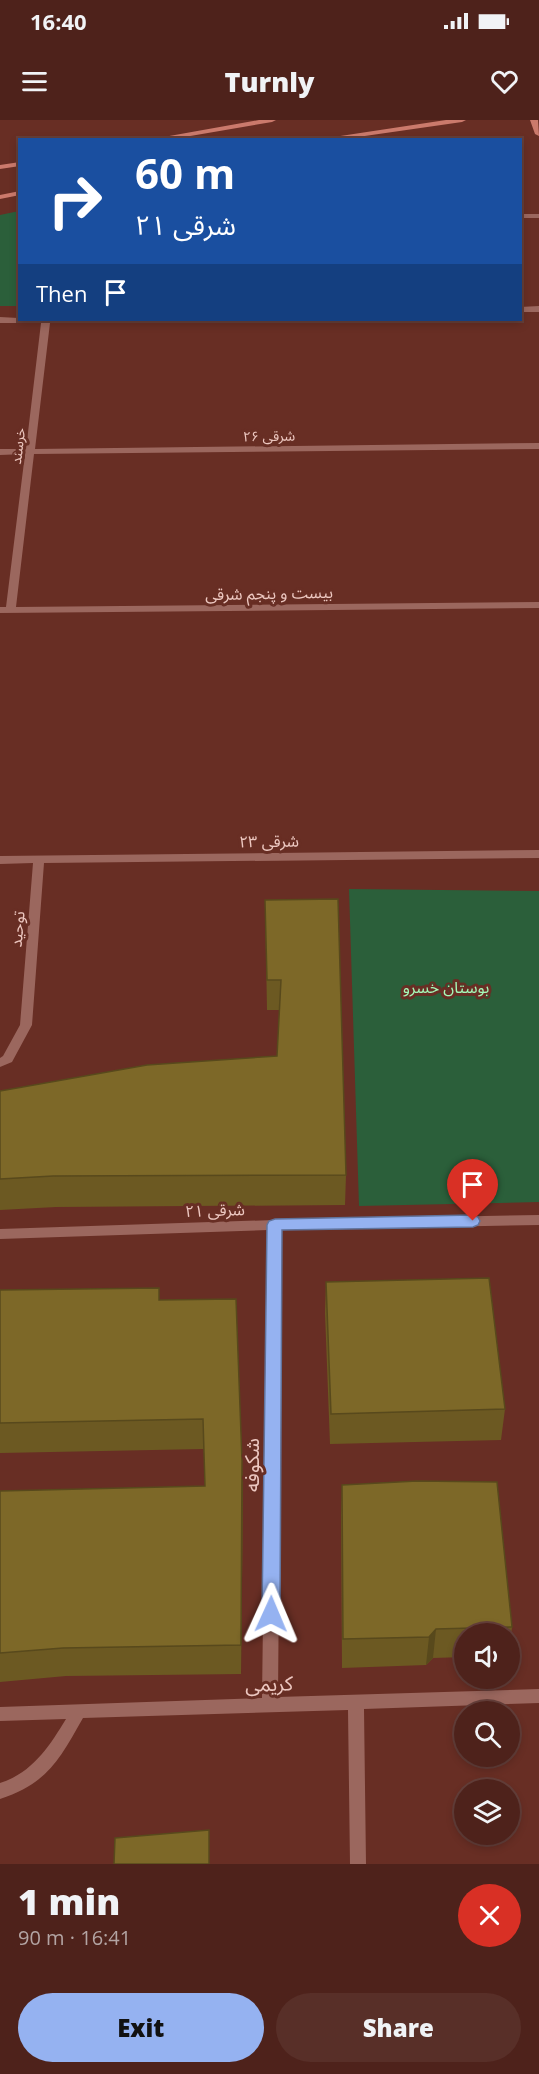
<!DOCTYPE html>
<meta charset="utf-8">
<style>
:root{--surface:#4e221b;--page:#582f28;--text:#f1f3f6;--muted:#b3a4a3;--line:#653f3a;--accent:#95b2f1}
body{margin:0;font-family:"Open Sans","Noto Sans Arabic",sans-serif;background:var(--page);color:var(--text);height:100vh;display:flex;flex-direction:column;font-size:22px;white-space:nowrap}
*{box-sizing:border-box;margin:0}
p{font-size:20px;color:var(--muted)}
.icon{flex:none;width:33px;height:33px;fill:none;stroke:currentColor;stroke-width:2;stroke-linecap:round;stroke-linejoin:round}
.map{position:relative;height:1744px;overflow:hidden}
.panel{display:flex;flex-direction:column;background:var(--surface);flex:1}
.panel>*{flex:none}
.top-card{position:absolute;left:18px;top:18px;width:504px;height:183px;border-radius:0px;box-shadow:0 3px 9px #0003,0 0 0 2px var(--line);background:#1a4fa0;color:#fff;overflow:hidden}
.tools{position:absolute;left:454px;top:1503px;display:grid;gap:12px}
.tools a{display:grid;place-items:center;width:66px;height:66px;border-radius:50%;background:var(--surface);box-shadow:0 3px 9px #0003,0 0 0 2px var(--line);font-size:30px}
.pin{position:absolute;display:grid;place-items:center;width:51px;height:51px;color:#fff;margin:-62px -26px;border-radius:50% 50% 50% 0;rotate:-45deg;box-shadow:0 0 6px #0007}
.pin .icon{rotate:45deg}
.me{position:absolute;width:66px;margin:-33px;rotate:1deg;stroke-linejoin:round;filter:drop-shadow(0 0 4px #0008)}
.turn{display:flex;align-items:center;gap:21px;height:126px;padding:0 18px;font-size:27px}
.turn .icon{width:78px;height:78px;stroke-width:2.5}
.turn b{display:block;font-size:42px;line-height:51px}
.then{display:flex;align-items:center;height:57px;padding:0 18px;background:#0003;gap:12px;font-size:22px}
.round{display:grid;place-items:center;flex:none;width:63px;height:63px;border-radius:32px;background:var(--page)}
.summary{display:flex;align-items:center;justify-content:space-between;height:102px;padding:0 18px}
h1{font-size:36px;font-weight:800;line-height:45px}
.action{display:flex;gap:12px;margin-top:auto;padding:12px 18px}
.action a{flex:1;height:69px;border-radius:36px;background:var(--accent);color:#111;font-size:24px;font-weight:800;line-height:69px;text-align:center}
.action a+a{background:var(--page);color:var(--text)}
.status{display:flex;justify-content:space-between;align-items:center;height:42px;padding:0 30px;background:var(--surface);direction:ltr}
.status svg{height:16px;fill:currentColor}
header{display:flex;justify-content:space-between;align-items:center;height:78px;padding:0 18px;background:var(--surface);font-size:27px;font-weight:800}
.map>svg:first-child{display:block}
.green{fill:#2b5f3a}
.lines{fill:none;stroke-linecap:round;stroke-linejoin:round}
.street{fill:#9b675e;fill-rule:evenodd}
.secondary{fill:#cb7a6c;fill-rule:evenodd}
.wall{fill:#6c5922}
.shaded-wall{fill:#58491c}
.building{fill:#7d6828;stroke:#58491c;stroke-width:1.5}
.route{fill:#95b2f1;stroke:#61749d;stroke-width:1.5}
.labels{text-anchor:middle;stroke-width:6;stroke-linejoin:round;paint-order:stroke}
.far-street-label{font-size:14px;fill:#edc8c1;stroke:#682e24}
.street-label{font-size:16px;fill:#edc8c1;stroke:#682e24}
.park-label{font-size:16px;fill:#a5fab9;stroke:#682e24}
.near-street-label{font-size:20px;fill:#edc8c1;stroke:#682e24}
</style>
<div class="status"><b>16:40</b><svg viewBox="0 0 49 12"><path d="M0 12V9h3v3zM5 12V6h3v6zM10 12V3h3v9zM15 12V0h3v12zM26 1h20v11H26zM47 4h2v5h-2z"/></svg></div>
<header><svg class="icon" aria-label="menu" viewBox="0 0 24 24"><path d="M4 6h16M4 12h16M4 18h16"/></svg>Turnly<svg class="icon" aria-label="heart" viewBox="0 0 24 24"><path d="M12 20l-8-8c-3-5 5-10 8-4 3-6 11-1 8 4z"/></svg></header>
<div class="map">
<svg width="539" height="1744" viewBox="0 0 539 1744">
<rect width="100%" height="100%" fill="#682e24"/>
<path class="green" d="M 19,91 L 18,186 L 0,186 L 0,95 Z
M 349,769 L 539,771 L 539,1082 L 359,1086 Z"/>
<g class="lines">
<path class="street" d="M 520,94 L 539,94 L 539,98 L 520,98 Z
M 539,186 L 539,192 L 520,192 L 520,187 Z
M 0,197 L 55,200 L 50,203 L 35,329 L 539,323 L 539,329 L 34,334 L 16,487 L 539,482 L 539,488 L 0,493 L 0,487 L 6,487 L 25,334 L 0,335 L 0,329 L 26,329 L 41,203 L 0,203 Z
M 539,730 L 539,738 L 44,743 L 32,905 L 12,942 L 0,947 L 0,938 L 3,936 L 20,905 L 33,743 L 0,744 L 0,736 Z
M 539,1095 L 539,1105 L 282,1110 L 278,1577 L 539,1569 L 539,1583 L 364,1589 L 366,1744 L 350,1744 L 348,1590 L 83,1598 C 59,1640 48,1663 0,1679 L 0,1663 C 32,1653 49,1627 66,1599 L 0,1601 L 0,1587 L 262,1578 L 268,1110 L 0,1119 L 0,1109 L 275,1100 Z"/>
<path class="secondary" d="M 259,0 L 276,0 L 272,2 L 167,20 L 147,20 Z
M 446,0 L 466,0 L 462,2 L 337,20 L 314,20 Z
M 530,0 L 538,0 L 539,16 L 535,14 Z
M 20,42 L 20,46 L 0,49 L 0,45 Z
M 20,71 L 20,75 L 0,79 L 0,75 Z"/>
</g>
<path class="wall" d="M 265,780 L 346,1055 L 345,1085 L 56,1087 L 0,1090 L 0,971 L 277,936 L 280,890 L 267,890 Z
M 326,1162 L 505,1289 L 501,1320 L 330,1324 L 325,1193 Z
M 0,1170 L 159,1180 L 243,1371 L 241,1554 L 66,1556 L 0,1562 L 0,1371 L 205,1366 L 204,1329 L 0,1333 Z
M 342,1365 L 512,1507 L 510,1525 L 510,1514 L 465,1514 L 465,1537 L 433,1538 L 426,1545 L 342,1548 L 341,1395 Z"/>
<path class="shaded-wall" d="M 242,1341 L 243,1371 L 241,1554 L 241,1525 Z
M 436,1509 L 433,1538 L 426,1545 L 429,1517 Z"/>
<path class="building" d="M 338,779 L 346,1055 L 53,1056 L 0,1059 L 0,971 L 147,945 L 277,936 L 281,860 L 267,860 L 265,780 Z
M 489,1158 L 505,1289 L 331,1294 L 326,1162 Z
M 159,1168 L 159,1180 L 236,1179 L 242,1341 L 241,1525 L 63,1528 L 0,1533 L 0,1371 L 205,1366 L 203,1299 L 0,1303 L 0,1170 Z
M 417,1361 L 497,1362 L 512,1507 L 436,1509 L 429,1517 L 343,1519 L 342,1365 Z
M 209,1710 L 209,1744 L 114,1744 L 115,1718 Z"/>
<path class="route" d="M 473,1095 L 478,1097 L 480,1101 L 478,1105 L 473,1107 L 282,1110 L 280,1494 L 277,1499 L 271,1501 L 265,1499 L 262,1494 L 267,1105 L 269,1101 L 275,1099 Z"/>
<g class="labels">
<g class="far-street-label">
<text transform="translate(269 316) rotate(-1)" y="5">۲۶ شرقی</text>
<text transform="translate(18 326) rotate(-83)" y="5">خرسند</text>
</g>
<g class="street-label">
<text transform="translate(269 473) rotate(-1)" y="6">بیست و پنجم شرقی</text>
<text transform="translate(269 721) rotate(-1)" y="6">۲۳ شرقی</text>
<text transform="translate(17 809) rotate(-85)" y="6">توحید</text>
<text transform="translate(215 1090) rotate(-2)" y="6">۲۱ شرقی</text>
</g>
<g class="park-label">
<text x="446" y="873">بوستان خسرو</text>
</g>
<g class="near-street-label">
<text transform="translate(252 1345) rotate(-90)" y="7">شکوفه</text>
<text transform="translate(269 1564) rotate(-2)" y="7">کریمی</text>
</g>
</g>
</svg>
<div class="tools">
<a><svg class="icon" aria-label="sound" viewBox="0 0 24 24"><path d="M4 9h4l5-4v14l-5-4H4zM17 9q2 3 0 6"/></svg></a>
<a><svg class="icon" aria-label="search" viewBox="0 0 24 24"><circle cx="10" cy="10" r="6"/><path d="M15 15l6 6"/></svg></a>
<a><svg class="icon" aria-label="layers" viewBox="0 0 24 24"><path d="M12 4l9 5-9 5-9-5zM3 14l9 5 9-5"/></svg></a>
</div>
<div class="pin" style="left:473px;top:1101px;background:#d93025"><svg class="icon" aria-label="arrive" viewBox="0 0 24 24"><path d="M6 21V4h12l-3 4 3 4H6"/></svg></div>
<svg class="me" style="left:271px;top:1494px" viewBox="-20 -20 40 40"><path d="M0-17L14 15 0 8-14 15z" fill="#95b2f1" stroke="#fff" stroke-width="4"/></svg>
<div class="top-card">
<div class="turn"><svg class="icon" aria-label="right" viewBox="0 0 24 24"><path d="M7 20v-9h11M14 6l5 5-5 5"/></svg><div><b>60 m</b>۲۱ شرقی</div></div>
<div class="then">Then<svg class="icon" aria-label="arrive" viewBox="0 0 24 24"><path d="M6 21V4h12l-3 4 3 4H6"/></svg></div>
</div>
</div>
<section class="panel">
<div class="summary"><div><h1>1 min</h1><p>90 m · 16:41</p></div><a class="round" style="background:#d93025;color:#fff"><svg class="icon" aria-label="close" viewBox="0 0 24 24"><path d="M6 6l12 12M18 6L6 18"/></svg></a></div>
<div class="action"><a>Exit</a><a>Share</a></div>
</section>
